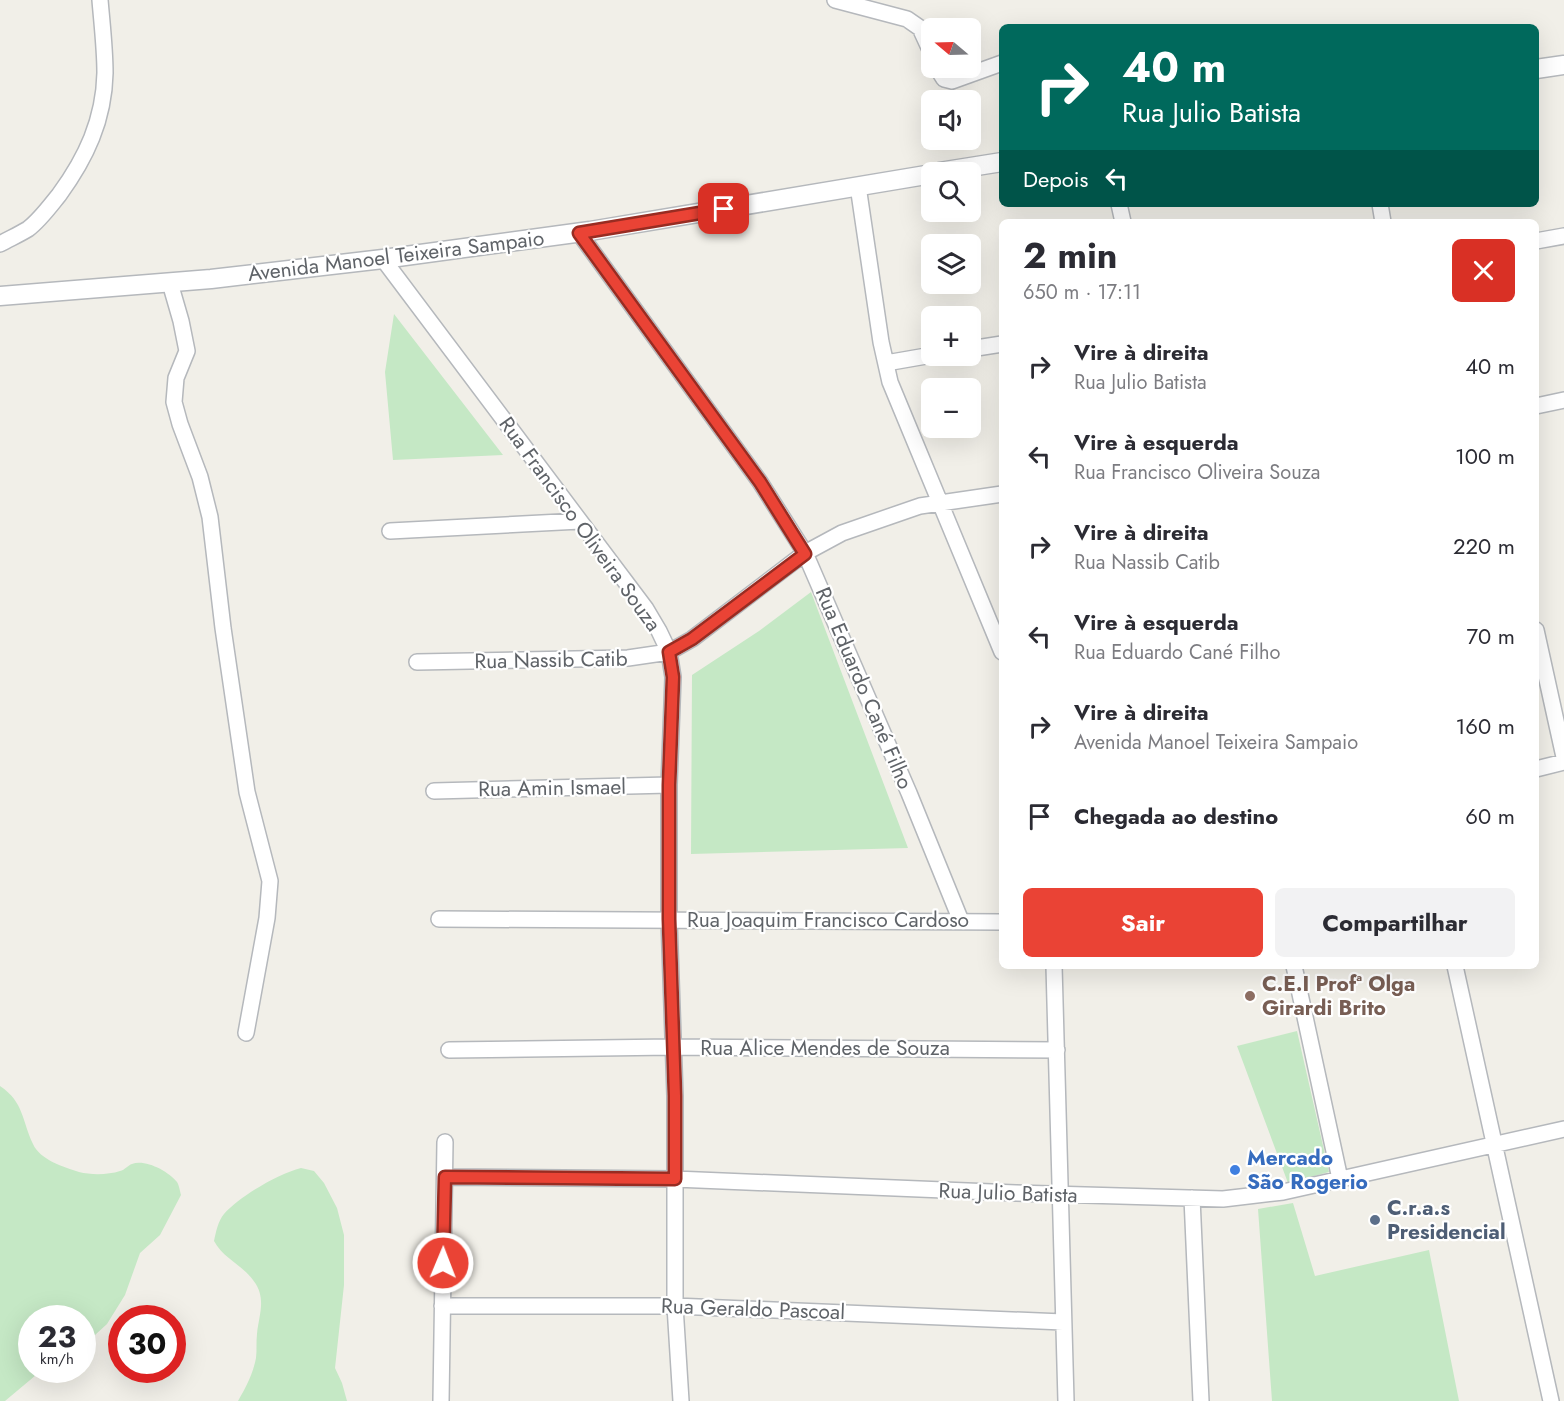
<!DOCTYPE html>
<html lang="pt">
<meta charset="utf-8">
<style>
:root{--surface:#fff;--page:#f2f2f3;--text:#2b2b33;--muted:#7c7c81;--accent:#ea4335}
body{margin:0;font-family:Jost,sans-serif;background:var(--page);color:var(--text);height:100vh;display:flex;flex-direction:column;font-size:22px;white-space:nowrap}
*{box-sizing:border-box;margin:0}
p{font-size:20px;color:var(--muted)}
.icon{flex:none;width:33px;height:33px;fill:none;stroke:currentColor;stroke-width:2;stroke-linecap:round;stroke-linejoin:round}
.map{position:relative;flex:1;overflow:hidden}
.details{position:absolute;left:999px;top:219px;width:540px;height:750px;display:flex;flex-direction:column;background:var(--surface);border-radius:9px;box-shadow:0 6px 24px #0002}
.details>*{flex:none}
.top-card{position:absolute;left:999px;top:24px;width:540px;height:183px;border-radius:9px;box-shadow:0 6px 24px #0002;background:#00695c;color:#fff;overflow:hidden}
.needle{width:39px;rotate:289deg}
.tools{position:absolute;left:921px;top:18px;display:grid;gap:12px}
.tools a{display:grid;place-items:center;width:60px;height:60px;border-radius:9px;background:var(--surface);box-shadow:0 6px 24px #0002;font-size:30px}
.speed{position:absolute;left:18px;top:1305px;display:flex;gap:12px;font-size:30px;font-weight:700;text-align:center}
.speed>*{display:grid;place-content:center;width:78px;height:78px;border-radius:50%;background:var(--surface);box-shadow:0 6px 24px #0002;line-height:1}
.speed small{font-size:15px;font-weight:400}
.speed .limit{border:9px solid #d22;background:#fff;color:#111}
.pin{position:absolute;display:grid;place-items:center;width:51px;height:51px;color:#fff;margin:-26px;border-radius:12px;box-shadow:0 3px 9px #0006}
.me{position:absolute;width:66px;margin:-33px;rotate:1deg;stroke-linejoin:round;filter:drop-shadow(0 0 4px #0008)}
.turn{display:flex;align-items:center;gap:21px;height:126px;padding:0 24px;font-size:27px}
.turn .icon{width:78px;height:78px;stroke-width:2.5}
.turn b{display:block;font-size:42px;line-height:51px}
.then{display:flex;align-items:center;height:57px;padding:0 24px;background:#0003;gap:12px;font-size:22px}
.round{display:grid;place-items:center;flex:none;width:63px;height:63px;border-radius:9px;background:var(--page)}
.summary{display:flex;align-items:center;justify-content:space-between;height:102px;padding:0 24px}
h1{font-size:36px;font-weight:700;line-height:45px}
.action{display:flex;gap:12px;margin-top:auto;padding:12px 24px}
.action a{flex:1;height:69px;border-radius:9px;background:var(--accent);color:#fff;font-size:24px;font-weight:700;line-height:69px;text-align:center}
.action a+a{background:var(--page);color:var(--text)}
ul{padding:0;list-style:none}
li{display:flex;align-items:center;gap:18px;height:90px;padding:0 24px}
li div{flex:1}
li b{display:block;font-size:22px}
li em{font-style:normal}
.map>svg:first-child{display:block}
.green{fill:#c5e8c5}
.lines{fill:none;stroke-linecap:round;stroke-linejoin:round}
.minor-casing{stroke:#b5b8bc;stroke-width:18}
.tertiary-casing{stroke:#b5b8bc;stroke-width:21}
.minor{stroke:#fff;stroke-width:15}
.tertiary{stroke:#fff;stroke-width:18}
.route-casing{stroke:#982c22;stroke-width:15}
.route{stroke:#ea4335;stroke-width:10}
.education-dot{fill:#8d6e63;stroke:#fff;stroke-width:2}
.shop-dot{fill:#3f7fe0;stroke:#fff;stroke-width:2}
.service-dot{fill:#5c6f8a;stroke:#fff;stroke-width:2}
.labels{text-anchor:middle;stroke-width:4.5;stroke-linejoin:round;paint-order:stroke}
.street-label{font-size:21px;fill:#5f6368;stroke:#fff}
.education-label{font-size:21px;font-weight:bold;fill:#785e54;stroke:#fff;text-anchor:start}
.shop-label{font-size:21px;font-weight:bold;fill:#366cbe;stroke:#fff;text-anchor:start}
.service-label{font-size:21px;font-weight:bold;fill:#4e5e75;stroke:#fff;text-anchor:start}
</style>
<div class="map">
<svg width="1564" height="1401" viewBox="0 0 1564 1401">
<rect width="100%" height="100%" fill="#f1efe8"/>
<path class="green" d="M 394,314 L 503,455 L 393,460 L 385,372 Z
M 811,592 L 908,848 L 691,854 L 692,675 L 759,631 Z
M 1297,1031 L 1329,1172 L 1288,1183 L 1237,1046 Z
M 0,1086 C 24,1102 22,1121 33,1144 C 40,1160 64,1167 79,1172 C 91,1175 108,1175 120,1171 C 125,1170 128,1165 132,1164 C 145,1159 168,1171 177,1182 C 179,1185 180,1191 181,1195 L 160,1235 L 140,1253 L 125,1295 L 107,1324 L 83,1346 L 82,1318 L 32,1318 L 32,1370 L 42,1370 L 5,1401 L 0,1401 Z
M 301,1168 L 314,1171 L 324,1183 L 337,1208 L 344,1235 L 344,1285 L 335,1368 L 342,1383 L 347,1401 L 238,1401 C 246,1387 253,1374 256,1358 C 257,1350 256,1342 257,1334 C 259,1314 267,1298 253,1280 C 242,1265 223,1258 214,1241 C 216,1232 218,1221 224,1214 C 240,1196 278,1174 301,1168 Z
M 1293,1203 L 1315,1276 L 1429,1250 L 1459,1401 L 1272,1401 L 1258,1209 Z"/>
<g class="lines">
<g class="minor-casing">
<path id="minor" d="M 835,0 L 907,19 L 920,28 L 932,54
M 937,68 L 944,79 L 952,81 L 1002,63
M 858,186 L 881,342 L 890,382 L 1002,652
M 1119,204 L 1123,222
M 1380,204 L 1383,222
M 579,233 L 760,482 L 805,553 L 909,793 L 961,921
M 1536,241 L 1564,236
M 0,244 C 9,239 20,234 28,229 C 40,220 50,206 59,195 C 86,158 104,120 105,73 C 105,49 102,24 100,0
M 383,259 L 646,609 L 659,631 L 669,652 L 673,677 L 669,785 L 669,919 L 675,1096 L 675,1306 L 681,1401
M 170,283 L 181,321 L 187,351 L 176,378 L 174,402 L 180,424 L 200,477 L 210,517 L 223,628 L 247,792 L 270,881 L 267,918 L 246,1033
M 970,349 L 1002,344
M 886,363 L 932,355
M 1536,406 L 1564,400
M 390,531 L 580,521
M 1536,630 L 1564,757
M 417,662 L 628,658 L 669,652 L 692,639 L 805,553 L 842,533 L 920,506 L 1002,494
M 1536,769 L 1564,762
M 434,791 L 669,785
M 439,919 L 1002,922
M 1054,966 L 1066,1401
M 1294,966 L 1340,1179
M 1455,966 L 1551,1401
M 449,1050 L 672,1047 L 1057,1050
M 445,1177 L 675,1179 L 1016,1193 L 1223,1199 L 1283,1192 L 1564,1129
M 1192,1198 L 1201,1401
M 442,1306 L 675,1306 L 1063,1322
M 441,1401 L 445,1142"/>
</g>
<g class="tertiary-casing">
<path id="tertiary" d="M 1536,69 L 1564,65
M 939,172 L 1002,162
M 0,296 L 211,279 L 383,259 L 590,231 L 932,174"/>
</g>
<use href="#minor" class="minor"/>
<use href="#tertiary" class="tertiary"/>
</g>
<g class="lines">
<g class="route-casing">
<path id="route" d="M 443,1263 L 445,1177 L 675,1179 L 675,1096 L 669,919 L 669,785 L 673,677 L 669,652 L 692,639 L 805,554 L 760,482 L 579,233 L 724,209"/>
</g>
<use href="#route" class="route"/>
</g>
<circle class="education-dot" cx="1250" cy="996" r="6"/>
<circle class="shop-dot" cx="1235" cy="1170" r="6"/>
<circle class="service-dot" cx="1375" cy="1220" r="6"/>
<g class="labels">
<g class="street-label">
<text transform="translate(396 256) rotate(-7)" y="7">Avenida Manoel Teixeira Sampaio</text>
<text transform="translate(580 524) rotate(54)" y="7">Rua Francisco Oliveira Souza</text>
<text transform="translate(551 660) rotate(-1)" y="7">Rua Nassib Catib</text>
<text transform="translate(864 688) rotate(67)" y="7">Rua Eduardo Cané Filho</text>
<text transform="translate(552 788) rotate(-1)" y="7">Rua Amin Ismael</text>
<text x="828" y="927">Rua Joaquim Francisco Cardoso</text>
<text x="825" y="1055">Rua Alice Mendes de Souza</text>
<text transform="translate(1008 1193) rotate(2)" y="7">Rua Julio Batista</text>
<text transform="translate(753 1309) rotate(2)" y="7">Rua Geraldo Pascoal</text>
</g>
<g class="education-label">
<text x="1262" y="991">C.E.I Profª Olga<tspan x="1262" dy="24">Girardi Brito</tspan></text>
</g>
<g class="shop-label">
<text x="1247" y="1165">Mercado<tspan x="1247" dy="24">São Rogerio</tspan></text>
</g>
<g class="service-label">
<text x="1387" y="1215">C.r.a.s<tspan x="1387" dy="24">Presidencial</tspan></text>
</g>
</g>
</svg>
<div class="tools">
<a><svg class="needle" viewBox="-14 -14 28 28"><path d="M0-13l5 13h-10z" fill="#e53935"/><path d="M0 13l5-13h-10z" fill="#7c7c81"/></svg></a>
<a><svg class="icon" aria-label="sound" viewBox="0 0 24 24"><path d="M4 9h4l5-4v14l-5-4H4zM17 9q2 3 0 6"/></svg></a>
<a><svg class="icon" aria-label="search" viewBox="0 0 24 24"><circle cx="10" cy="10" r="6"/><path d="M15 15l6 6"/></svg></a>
<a><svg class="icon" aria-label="layers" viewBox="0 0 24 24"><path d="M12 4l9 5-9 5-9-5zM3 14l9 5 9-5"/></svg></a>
<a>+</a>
<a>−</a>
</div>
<div class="speed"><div>23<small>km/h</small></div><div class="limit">30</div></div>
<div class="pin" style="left:724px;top:209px;background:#d93025"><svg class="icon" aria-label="arrive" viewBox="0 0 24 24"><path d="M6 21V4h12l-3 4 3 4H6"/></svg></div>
<svg class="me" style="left:443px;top:1263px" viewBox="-20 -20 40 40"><circle r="17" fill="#ea4335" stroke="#fff" stroke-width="3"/><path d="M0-11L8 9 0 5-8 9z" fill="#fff"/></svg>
<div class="top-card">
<div class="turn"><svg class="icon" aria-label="right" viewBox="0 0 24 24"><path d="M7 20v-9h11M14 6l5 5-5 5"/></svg><div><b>40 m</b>Rua Julio Batista</div></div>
<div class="then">Depois<svg class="icon" aria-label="left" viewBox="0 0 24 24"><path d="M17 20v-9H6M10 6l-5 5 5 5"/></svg></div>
</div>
<section class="details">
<div class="summary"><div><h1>2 min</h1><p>650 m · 17:11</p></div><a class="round" style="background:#d93025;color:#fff"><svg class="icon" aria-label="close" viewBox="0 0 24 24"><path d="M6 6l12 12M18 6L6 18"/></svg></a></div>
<ul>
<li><svg class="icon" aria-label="right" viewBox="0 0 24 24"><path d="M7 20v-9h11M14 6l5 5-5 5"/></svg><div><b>Vire à direita</b><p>Rua Julio Batista</p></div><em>40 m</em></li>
<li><svg class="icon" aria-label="left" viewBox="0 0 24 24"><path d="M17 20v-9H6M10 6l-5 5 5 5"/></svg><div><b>Vire à esquerda</b><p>Rua Francisco Oliveira Souza</p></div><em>100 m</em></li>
<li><svg class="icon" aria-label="right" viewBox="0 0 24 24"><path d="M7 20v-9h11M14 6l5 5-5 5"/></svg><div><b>Vire à direita</b><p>Rua Nassib Catib</p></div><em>220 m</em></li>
<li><svg class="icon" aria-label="left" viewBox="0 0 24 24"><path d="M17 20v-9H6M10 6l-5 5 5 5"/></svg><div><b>Vire à esquerda</b><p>Rua Eduardo Cané Filho</p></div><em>70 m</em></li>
<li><svg class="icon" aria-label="right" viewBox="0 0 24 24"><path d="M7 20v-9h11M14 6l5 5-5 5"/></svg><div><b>Vire à direita</b><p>Avenida Manoel Teixeira Sampaio</p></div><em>160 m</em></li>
<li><svg class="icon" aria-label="arrive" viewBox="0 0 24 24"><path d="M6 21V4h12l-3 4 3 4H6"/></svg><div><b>Chegada ao destino</b></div><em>60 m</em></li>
</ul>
<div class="action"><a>Sair</a><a>Compartilhar</a></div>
</section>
</div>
